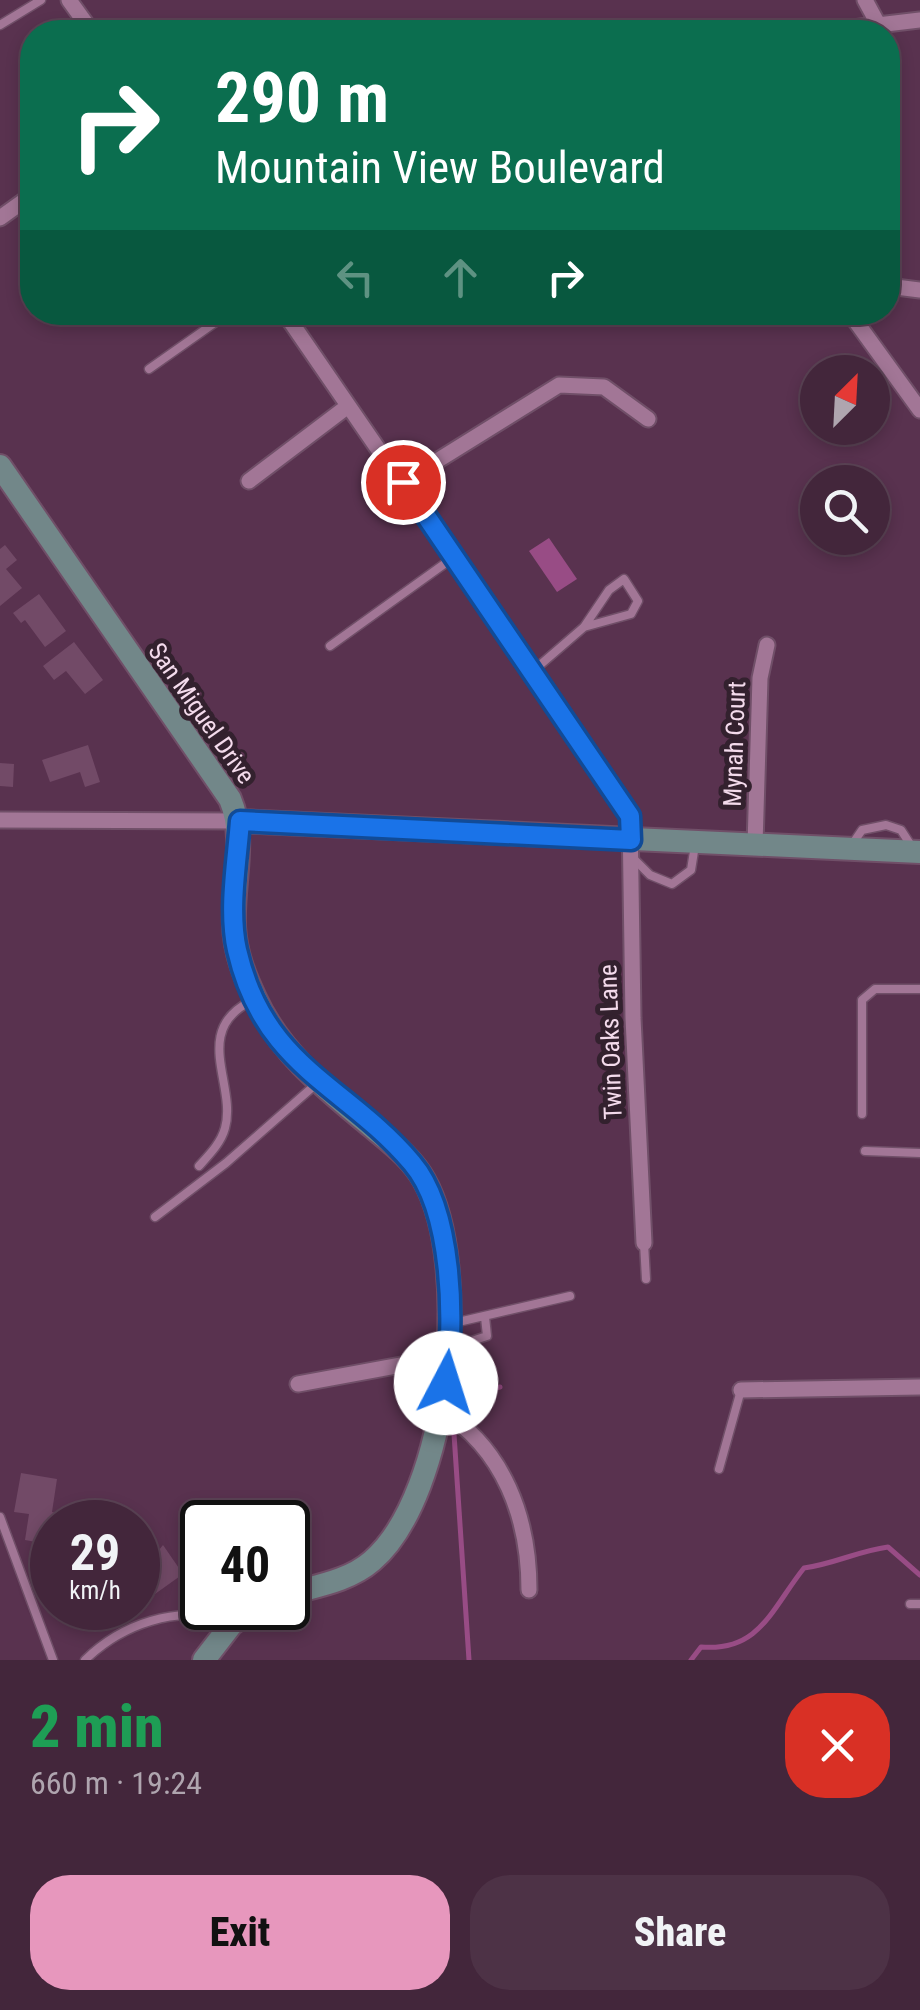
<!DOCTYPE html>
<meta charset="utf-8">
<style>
:root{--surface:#43263b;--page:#4d3246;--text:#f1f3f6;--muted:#afa5af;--line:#5b4355;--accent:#e797bd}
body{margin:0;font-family:"Roboto Condensed",sans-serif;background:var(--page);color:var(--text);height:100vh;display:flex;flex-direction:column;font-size:38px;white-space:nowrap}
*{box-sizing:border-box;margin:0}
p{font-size:32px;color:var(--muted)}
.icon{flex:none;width:55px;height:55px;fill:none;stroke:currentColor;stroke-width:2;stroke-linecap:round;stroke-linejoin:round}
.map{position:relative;height:1660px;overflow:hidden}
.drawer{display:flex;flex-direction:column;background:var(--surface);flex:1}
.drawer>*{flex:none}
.guide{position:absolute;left:20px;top:20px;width:880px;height:305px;border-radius:40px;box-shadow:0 5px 15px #0003,0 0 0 2px var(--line);background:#0b6e4f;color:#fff;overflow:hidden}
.needle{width:65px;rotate:24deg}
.tools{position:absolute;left:800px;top:355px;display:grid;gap:20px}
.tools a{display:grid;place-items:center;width:90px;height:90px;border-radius:50%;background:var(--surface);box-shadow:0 5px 15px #0003,0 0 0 2px var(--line);font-size:50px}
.speed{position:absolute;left:30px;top:1500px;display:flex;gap:20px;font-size:50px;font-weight:700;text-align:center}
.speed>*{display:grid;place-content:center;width:130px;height:130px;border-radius:50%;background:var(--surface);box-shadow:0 5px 15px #0003,0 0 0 2px var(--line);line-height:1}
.speed small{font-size:25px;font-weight:400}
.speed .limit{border:5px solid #111;border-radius:15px;background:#fff;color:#111}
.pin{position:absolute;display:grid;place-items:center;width:85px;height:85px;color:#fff;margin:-42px;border:5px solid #fff;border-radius:50%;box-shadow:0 2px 10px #0007}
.me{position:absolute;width:110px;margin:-55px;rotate:5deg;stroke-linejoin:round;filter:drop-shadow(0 0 8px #0008)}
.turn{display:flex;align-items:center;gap:35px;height:210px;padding:0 30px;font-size:45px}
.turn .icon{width:130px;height:130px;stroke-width:2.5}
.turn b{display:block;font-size:70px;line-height:85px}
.lanes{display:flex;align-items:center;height:95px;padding:0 30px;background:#0003;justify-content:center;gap:50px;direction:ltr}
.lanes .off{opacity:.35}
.round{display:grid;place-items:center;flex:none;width:105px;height:105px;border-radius:40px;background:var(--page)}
.summary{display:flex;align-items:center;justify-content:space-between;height:170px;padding:0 30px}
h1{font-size:60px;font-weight:800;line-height:75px;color:#1e9e55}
.action{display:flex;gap:20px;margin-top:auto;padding:20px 30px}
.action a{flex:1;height:115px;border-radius:40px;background:var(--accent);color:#111;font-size:40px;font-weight:800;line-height:115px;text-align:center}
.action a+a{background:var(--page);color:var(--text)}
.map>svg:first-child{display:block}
.water{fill:#984c85}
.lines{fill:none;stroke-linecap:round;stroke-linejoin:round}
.stream{stroke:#984c85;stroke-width:5}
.building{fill:#724a67}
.lane-casing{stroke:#704f68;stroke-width:11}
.street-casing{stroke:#704f68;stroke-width:19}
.secondary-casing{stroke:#704f68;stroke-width:26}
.lane{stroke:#a27696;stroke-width:8}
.street{stroke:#a27696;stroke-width:15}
.secondary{stroke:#728789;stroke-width:22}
.route-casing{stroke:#114b97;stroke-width:25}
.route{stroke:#1a73e8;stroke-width:18}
.labels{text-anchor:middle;stroke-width:10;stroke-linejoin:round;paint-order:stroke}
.street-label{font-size:25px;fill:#f4dbec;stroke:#33212e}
</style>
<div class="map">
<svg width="920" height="1660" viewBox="0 0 920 1660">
<rect width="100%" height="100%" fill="#59324f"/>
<path class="water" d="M 549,538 L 577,579 L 557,592 L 529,551 Z"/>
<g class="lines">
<path class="stream" d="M 460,1411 L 466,1395 L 500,1387
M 454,1434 L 469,1660
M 691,1660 L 701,1647 C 760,1652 772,1608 804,1568 C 834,1564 858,1551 888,1547 L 920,1575"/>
</g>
<path class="building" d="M 5,545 L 17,560 L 6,569 L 22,588 L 0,606 L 0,549 Z
M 39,594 L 66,631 L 45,647 L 25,620 L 21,623 L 13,613 Z
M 74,642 L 103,680 L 85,694 L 66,671 L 54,680 L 43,666 Z
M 88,745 L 100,782 L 85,787 L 80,772 L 50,782 L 42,760 Z
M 0,763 L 14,764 L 13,787 L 0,786 Z
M 21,1473 L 57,1479 L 52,1512 L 102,1522 L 52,1522 L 52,1545 L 25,1540 L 29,1514 L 14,1512 Z
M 163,1545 L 183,1574 L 155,1594 L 138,1564 L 151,1560 Z"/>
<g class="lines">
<g class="lane-casing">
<path id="lane" d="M 0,25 L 41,0
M 149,369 L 230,312
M 330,646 L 454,557
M 533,671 L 584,627 L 609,590 L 624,579 L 638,601 L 631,614 L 584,627
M 851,846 L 862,830 L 886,825 L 901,830 L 912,847
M 631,856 L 650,875 L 672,884 L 691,870 L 695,845
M 862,1114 L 862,1000 L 875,989 L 920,989
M 865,1151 L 920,1153
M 199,1166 C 209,1155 221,1143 225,1128 C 237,1085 191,1031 251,1001
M 155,1217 L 226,1163 L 315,1085
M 644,1243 L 646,1279
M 454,1323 L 570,1296
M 450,1348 L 487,1336 L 485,1317
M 719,1469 L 741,1390
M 0,1517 L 53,1660
M 910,1604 L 920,1604
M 85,1660 C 121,1625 178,1603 227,1623"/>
</g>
<g class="street-casing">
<path id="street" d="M 69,0 L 92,32
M 865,0 L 878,24
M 819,32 L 920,20
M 0,218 L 32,195
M 888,286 L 920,290
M 284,312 L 630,816 L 633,1018 L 644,1243
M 849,312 L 920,410
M 249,481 L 348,406
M 403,482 L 559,385 L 604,387 L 648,419
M 0,820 L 239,821
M 755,845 L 760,678 L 767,645
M 298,1384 L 450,1356
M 741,1390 L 920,1387
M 441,1410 C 504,1449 529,1518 529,1590"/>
</g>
<g class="secondary-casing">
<path id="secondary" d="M 0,466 L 230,799 C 247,839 232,883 234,926 C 235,952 244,975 255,998 C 280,1053 325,1088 371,1126 C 390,1142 412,1158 424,1180 C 473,1266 449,1495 372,1561 C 349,1581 316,1586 288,1594
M 239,821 L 920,852
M 204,1660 L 231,1625 L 252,1608"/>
</g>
<use href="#lane" class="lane"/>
<use href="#street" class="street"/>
<use href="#secondary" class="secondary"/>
</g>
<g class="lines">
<g class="route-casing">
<path id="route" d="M 403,482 L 630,816 L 631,840 L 240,821 C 237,862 228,910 237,950 C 264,1068 345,1084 412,1163 C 453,1211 455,1323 446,1383"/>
</g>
<use href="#route" class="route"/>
</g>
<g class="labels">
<g class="street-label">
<text transform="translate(202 713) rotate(55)" y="9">San Miguel Drive</text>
<text transform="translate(734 744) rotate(-88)" y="9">Mynah Court</text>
<text transform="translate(610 1042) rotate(-92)" y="9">Twin Oaks Lane</text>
</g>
</g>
</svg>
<div class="tools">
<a><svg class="needle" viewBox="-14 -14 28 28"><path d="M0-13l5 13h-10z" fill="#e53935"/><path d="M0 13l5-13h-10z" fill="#afa5af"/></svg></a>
<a><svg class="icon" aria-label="search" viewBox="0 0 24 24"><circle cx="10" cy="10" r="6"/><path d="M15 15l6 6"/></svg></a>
</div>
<div class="speed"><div>29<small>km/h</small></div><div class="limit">40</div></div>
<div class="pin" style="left:403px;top:482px;background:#d93025"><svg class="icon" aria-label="arrive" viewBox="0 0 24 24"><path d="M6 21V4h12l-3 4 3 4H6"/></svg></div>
<svg class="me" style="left:446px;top:1383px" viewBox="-20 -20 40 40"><circle r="19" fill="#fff"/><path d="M0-13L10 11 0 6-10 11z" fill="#1a73e8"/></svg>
<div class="guide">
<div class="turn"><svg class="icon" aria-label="right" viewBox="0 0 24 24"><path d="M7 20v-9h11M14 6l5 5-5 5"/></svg><div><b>290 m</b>Mountain View Boulevard</div></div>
<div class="lanes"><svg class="icon off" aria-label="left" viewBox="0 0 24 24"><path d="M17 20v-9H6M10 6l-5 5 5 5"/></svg><svg class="icon off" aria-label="ahead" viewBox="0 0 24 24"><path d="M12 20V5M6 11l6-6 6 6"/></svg><svg class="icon" aria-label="right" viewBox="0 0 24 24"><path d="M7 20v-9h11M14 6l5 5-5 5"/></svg></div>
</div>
</div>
<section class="drawer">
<div class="summary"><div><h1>2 min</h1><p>660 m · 19:24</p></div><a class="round" style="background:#d93025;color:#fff"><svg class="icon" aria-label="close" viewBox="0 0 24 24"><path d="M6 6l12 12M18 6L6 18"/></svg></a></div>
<div class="action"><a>Exit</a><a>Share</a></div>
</section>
